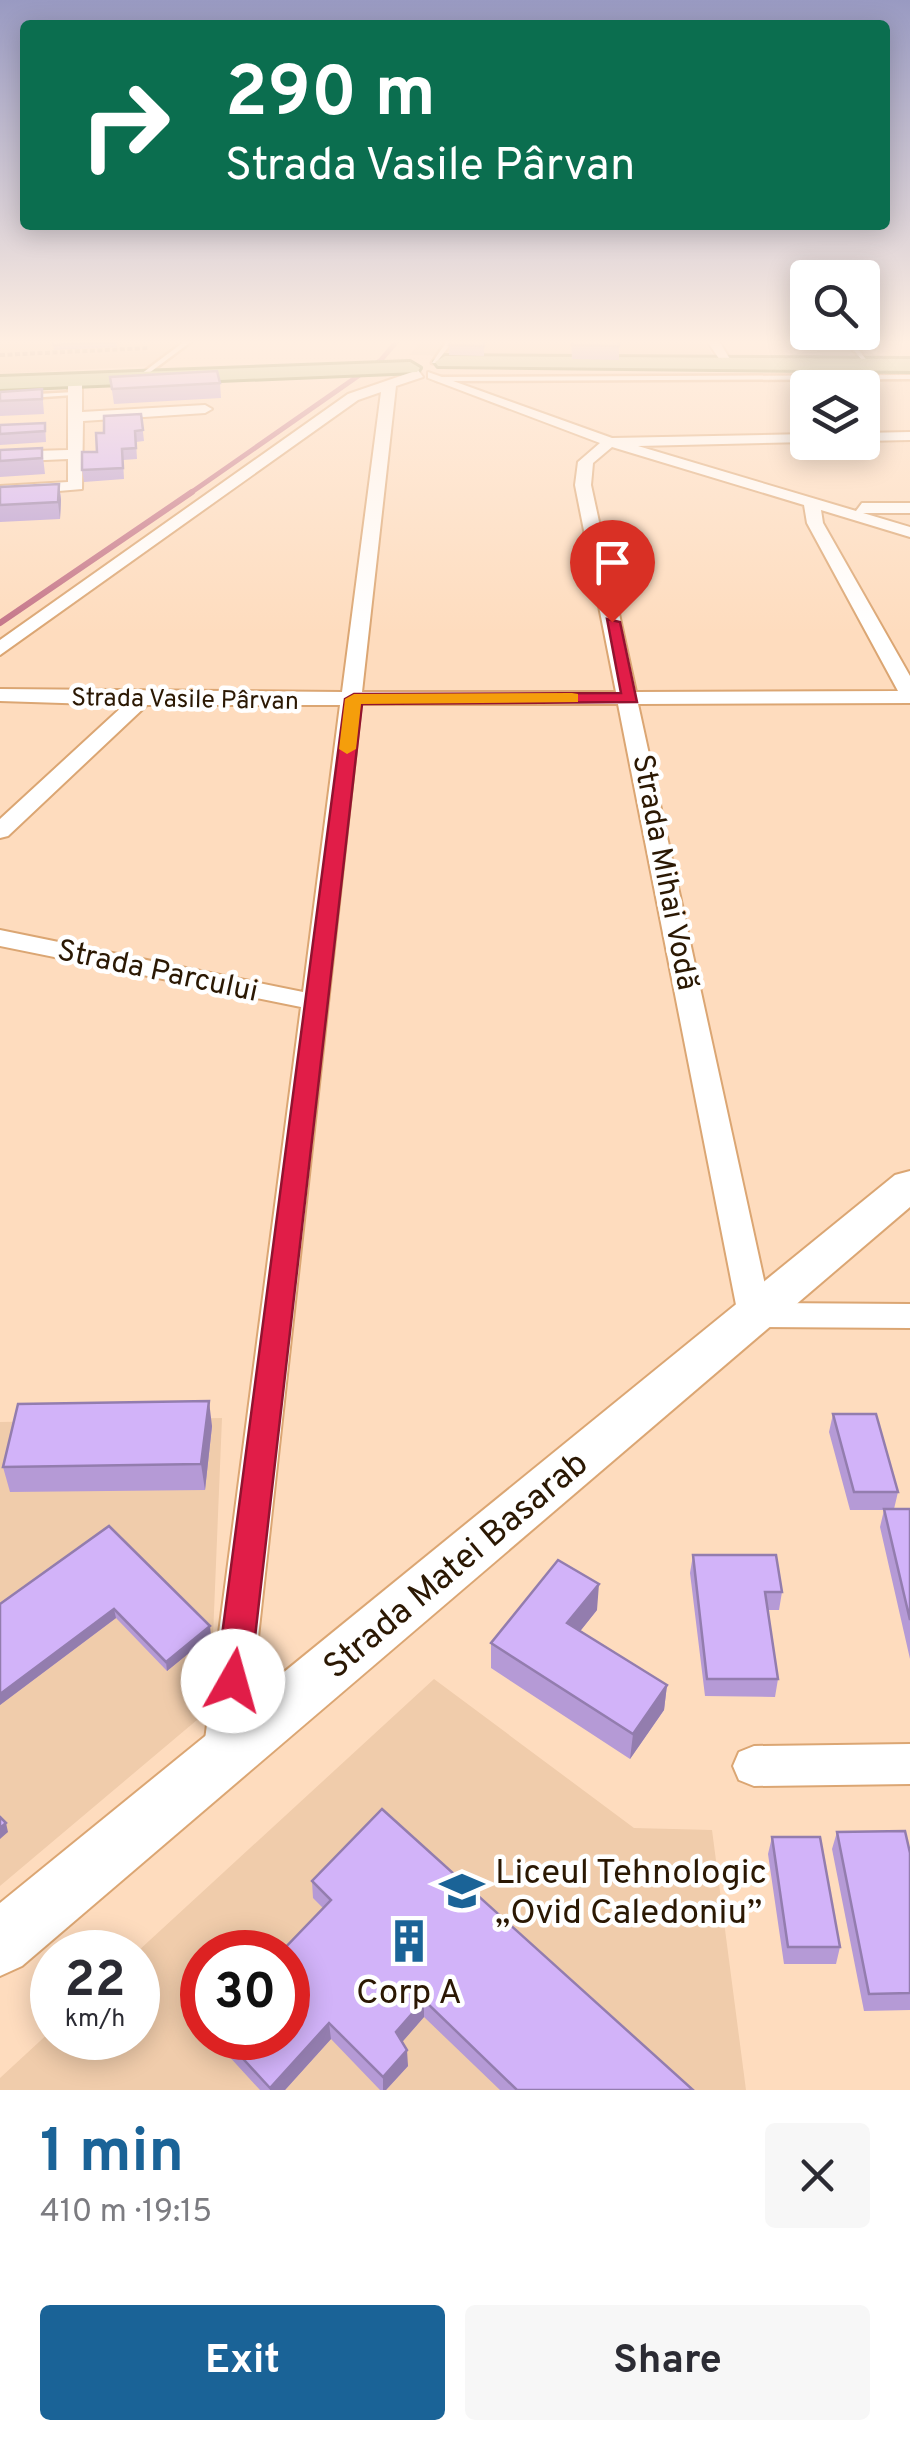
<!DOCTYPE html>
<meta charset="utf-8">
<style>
:root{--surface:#fff;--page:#f7f7f7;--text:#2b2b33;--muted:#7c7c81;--accent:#1a6397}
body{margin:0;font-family:Overpass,sans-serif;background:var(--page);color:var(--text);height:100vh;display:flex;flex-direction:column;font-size:38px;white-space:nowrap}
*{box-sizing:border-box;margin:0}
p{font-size:32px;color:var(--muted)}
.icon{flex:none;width:55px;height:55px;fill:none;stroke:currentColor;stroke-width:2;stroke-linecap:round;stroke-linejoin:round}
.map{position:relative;height:2090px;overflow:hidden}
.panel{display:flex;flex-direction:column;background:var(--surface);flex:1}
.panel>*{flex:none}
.guide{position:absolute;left:20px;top:20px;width:870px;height:210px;border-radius:10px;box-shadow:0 5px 25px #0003;background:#0b6e4f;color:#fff;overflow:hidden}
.buttons{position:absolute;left:790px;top:260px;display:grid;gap:20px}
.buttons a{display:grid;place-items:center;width:90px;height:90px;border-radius:10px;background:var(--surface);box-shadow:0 5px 25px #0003;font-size:50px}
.speed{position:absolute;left:30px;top:1930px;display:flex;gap:20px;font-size:50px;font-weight:700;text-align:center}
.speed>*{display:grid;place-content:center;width:130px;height:130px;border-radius:50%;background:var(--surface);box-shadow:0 5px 25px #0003;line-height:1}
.speed small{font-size:25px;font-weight:400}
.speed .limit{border:15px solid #d22;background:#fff;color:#111}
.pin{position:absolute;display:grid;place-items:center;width:85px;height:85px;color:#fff;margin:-102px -42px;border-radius:50% 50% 50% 0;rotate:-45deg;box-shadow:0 0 10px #0007}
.pin .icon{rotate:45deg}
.me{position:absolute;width:110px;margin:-55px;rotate:7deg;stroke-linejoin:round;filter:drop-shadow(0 0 8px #0008)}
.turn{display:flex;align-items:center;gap:35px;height:210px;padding:0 40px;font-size:45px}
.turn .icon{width:130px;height:130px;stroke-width:2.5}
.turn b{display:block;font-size:70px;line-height:85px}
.round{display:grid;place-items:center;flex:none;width:105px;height:105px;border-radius:10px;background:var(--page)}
.head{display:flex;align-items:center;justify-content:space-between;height:170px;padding:0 40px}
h1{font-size:60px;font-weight:700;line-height:75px;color:var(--accent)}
.action{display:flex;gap:20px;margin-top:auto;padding:20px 40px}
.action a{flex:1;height:115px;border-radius:10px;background:var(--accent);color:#fff;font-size:40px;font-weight:700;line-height:115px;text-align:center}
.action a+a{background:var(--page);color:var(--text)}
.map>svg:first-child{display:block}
.built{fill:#f0ccab;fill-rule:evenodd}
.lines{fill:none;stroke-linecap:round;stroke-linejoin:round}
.stream-far1{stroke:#c47488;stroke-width:5}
.stream{stroke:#c47488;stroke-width:6}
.lane-casing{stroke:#dba673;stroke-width:5}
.street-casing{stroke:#dba673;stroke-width:4}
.secondary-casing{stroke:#dba673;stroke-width:4}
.primary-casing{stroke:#647227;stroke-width:6}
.path{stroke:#ab8f75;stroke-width:4;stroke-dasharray:5 2.5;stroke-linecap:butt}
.lane{fill:#fff;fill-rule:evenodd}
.street{fill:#fff;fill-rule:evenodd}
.secondary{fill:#fff;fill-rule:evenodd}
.primary{fill:#b5c889;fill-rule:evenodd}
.wall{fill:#b59ad6}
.shaded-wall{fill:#937dae}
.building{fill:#d2b3f9;stroke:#937dae;stroke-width:2.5}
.route{fill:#e11d48;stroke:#92132f;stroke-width:2.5}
.slow{fill:#f59e0b}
.labels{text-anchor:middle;stroke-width:9;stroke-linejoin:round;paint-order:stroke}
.far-street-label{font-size:25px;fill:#2b1803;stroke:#fff}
.street-label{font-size:30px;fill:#2b1803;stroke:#fff}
.near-street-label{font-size:35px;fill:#2b1803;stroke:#fff}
.near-poi-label{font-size:35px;fill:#2b1803;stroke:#fff;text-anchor:start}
</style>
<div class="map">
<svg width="910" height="2090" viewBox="0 0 910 2090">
<rect width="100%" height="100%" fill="#fedcbe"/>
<path class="built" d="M 0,341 L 184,341 L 151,366 L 0,374 Z
M 421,341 L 703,341 L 719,364 L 409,355 Z
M 782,341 L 862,341 L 875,356 L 793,356 Z
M 222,1418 L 210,1709 L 0,1886 L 0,1422 Z
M 434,1679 L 634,1828 L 712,1830 L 746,2090 L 0,2090 L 0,2078 L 52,2030 L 52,2038 L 138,2038 L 137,1952 ZM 202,1952 L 288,1952 L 288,2038 L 202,2038 Z"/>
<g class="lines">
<path class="stream-far1" d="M 189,494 L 381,360 L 397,341"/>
<path class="stream" d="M 0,623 L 192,492"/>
<g class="lane-casing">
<path id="lane" d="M 185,341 L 192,341 L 145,376 L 141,376 L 141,374 Z
M 447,341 L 453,341 L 436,363 L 432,363 Z
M 846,341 L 852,341 L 871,366 L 867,366 Z
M 910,375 L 910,379 L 437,381 L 434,379 L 437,377 Z
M 75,392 L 73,395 L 0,400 L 0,396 Z"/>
</g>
<g class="street-casing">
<path id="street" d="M 707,341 L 719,341 L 736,369 L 726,369 Z
M 418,370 L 423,377 L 396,386 L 362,692 L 616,692 L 575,485 L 578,462 L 600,443 L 428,378 L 428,372 L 612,438 L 808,434 L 808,442 L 638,446 L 856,511 L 862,503 L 910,503 L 910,513 L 863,513 L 910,527 L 910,537 L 821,510 L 823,523 L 910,676 L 910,703 L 638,704 L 769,1303 L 910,1304 L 910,1328 L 755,1327 L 743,1324 L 738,1315 L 618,704 L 361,704 L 245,1755 L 239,1769 L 224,1775 L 209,1769 L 203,1755 L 301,1007 L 0,946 L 0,930 L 303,992 L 340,705 L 147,705 L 8,836 L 0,838 L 0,819 L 124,705 L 0,701 L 0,689 L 342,692 L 381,392 L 358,400 L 0,655 L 0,640 L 348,394 ZM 612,447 L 804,505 L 807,523 L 898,691 L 636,692 L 591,485 L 593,463 Z
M 75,375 L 82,379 L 82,412 L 205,405 L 212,409 L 205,413 L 83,421 L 82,489 L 0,496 L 0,486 L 68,482 L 68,459 L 0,462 L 0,452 L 68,450 L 68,379 Z
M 910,432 L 910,440 L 862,441 L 862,433 Z
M 910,1744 L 910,1784 L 754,1786 L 739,1780 L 733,1766 L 739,1752 L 754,1746 Z"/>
</g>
<g class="secondary-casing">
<path id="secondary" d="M 910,1171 L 910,1207 L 22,1966 L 0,1976 L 0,1903 L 895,1175 Z"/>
</g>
<g class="primary-casing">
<path id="primary" d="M 445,356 L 910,359 L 910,371 L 438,366 L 435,362 Z
M 410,362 L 420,368 L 417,372 L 0,389 L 0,377 Z"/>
</g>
<path class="path" d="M 0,355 L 149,348"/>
<use href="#lane" class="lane"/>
<use href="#street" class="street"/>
<use href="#secondary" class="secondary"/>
<use href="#primary" class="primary"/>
</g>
<path class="wall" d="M 53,341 L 117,341 L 117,347 L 54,350 Z
M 450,341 L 484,341 L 484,356 L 449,355 Z
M 571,341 L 619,341 L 619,360 L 572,359 Z
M 110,377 L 220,383 L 221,398 L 114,404 Z
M 42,389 L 44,414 L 0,416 L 0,392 Z
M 141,414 L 144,441 L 136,442 L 137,459 L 123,460 L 124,479 L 84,482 L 82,470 L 97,452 L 104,433 Z
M 45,423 L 46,442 L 0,445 L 0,425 Z
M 42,448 L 45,474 L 0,477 L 0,450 Z
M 59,484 L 61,500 L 60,519 L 0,522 L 0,487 Z
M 833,1414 L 898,1492 L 894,1509 L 910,1509 L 910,1659 L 880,1527 L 884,1510 L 850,1510 L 829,1432 Z
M 212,1426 L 205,1490 L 10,1492 L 3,1467 Z
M 109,1526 L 211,1635 L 167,1671 L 116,1618 L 0,1705 L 0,1604 Z
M 693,1555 L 782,1592 L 779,1610 L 767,1610 L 778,1679 L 775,1697 L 705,1696 L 690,1573 Z
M 597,1610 L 580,1631 L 667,1685 L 664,1710 L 630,1759 L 491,1668 L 491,1643 Z
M 837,1832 L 910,1853 L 910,2010 L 864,2011 L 832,1849 Z
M 772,1837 L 840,1947 L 836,1964 L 784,1964 L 768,1854 Z
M 312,1881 L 693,2090 L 500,2090 L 424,2017 L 402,2042 L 408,2066 L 386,2090 L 380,2090 L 331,2039 L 285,2090 L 260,2090 L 215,2041 L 214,2038 L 288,2038 L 323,1908 L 313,1898 Z"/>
<path class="shaded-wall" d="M 59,484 L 61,500 L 60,519 L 58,502 Z
M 209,1401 L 212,1426 L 205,1490 L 201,1464 Z
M 599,1584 L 597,1610 L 566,1649 L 567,1623 Z
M 114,1609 L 116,1618 L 0,1705 L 0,1694 Z
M 210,1626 L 211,1635 L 167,1671 L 166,1662 Z
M 667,1685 L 664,1710 L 630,1759 L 633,1734 Z
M 6,1823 L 8,1832 L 0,1839 L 0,1828 Z
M 424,2000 L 424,2017 L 397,2048 L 396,2032 Z
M 329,2023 L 331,2039 L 285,2090 L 270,2090 L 270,2088 Z
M 407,2050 L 408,2066 L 386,2090 L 383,2090 L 383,2077 Z"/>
<path class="building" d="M 53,341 L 117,341 L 117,342 L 53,345 Z
M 450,341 L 484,341 L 484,346 L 449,345 Z
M 572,341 L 619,341 L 619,346 L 572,345 Z
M 217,371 L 220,383 L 112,389 L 110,377 Z
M 42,389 L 42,399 L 0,401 L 0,392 Z
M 141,414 L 143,430 L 135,431 L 136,448 L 122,449 L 123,468 L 82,470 L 82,452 L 97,452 L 96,433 L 104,433 L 104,416 Z
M 45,423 L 45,431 L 0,434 L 0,425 Z
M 42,448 L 42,458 L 0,461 L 0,450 Z
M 59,484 L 58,502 L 0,505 L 0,487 Z
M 209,1401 L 201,1464 L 3,1467 L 18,1404 Z
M 833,1414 L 876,1414 L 898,1492 L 854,1492 Z
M 884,1509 L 910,1509 L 910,1620 Z
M 109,1526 L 210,1626 L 166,1662 L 114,1609 L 0,1694 L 0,1604 Z
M 693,1555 L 776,1555 L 782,1592 L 765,1592 L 778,1679 L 707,1679 Z
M 558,1560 L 599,1584 L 567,1623 L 667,1685 L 633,1734 L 491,1643 Z
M 382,1809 L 693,2090 L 517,2090 L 424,2000 L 396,2032 L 407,2050 L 383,2077 L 329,2023 L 270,2088 L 224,2038 L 288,2038 L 288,1952 L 281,1952 L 331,1900 L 312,1881 Z
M 0,1817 L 6,1823 L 0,1828 Z
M 905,1831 L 910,1853 L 910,1993 L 869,1994 L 837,1832 Z
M 772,1837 L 820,1837 L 840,1947 L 788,1947 Z"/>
<linearGradient id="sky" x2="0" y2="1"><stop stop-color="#999ac2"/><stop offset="0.54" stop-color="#ffefe2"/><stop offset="1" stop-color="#ffefe2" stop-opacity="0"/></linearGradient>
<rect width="910" height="633" fill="url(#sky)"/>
<path class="route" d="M 607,619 L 620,622 L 637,702 L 362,704 L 250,1681 L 245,1692 L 233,1696 L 221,1692 L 216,1681 L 345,699 L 354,694 L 621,693 Z"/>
<path class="slow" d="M 572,693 L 578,694 L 578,702 L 361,704 L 356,749 L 347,754 L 339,749 L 345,699 L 354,694 Z"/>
<defs>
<g id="school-bare" transform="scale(3.45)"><path d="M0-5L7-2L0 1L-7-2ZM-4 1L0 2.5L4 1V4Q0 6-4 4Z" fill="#1a6397" stroke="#fff" stroke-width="2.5" paint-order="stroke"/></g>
<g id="building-bare" transform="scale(3.45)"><path d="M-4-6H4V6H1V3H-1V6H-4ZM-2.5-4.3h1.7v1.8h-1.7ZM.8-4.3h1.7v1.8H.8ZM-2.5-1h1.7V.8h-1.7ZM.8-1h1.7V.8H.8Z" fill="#1a6397" stroke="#fff" stroke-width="2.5" paint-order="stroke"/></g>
</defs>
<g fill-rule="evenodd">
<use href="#school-bare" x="462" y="1891"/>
<use href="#building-bare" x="409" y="1941"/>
</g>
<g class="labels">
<g class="far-street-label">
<text transform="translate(185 698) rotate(1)" y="9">Strada Vasile Pârvan</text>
</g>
<g class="street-label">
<text transform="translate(666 872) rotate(79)" y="10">Strada Mihai Vodă</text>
<text transform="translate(158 970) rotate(12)" y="10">Strada Parcului</text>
</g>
<g class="near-street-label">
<text transform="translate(455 1564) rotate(-40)" y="12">Strada Matei Basarab</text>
</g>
<g class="near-poi-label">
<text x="495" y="1883">Liceul Tehnologic<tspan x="495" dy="40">„Ovid Caledoniu”</tspan></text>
<text x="409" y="2003" text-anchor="middle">Corp A</text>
</g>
</g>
</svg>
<div class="buttons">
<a><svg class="icon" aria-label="search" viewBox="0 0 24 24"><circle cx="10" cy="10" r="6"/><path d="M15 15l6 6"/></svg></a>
<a><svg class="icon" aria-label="layers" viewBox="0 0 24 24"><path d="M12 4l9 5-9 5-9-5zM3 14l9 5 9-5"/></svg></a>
</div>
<div class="speed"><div>22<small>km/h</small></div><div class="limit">30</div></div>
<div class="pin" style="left:612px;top:622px;background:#d93025"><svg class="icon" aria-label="arrive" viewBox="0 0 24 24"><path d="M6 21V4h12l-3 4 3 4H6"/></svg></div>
<svg class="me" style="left:233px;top:1681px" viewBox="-20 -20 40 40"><circle r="19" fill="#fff"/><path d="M0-13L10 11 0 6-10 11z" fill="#e11d48"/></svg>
<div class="guide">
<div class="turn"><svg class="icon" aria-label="right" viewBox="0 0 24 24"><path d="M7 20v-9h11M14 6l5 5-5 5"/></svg><div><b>290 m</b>Strada Vasile Pârvan</div></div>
</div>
</div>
<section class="panel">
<div class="head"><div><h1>1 min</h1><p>410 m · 19:15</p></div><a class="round"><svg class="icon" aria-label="close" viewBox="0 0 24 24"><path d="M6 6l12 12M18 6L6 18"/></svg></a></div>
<div class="action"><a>Exit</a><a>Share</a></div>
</section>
